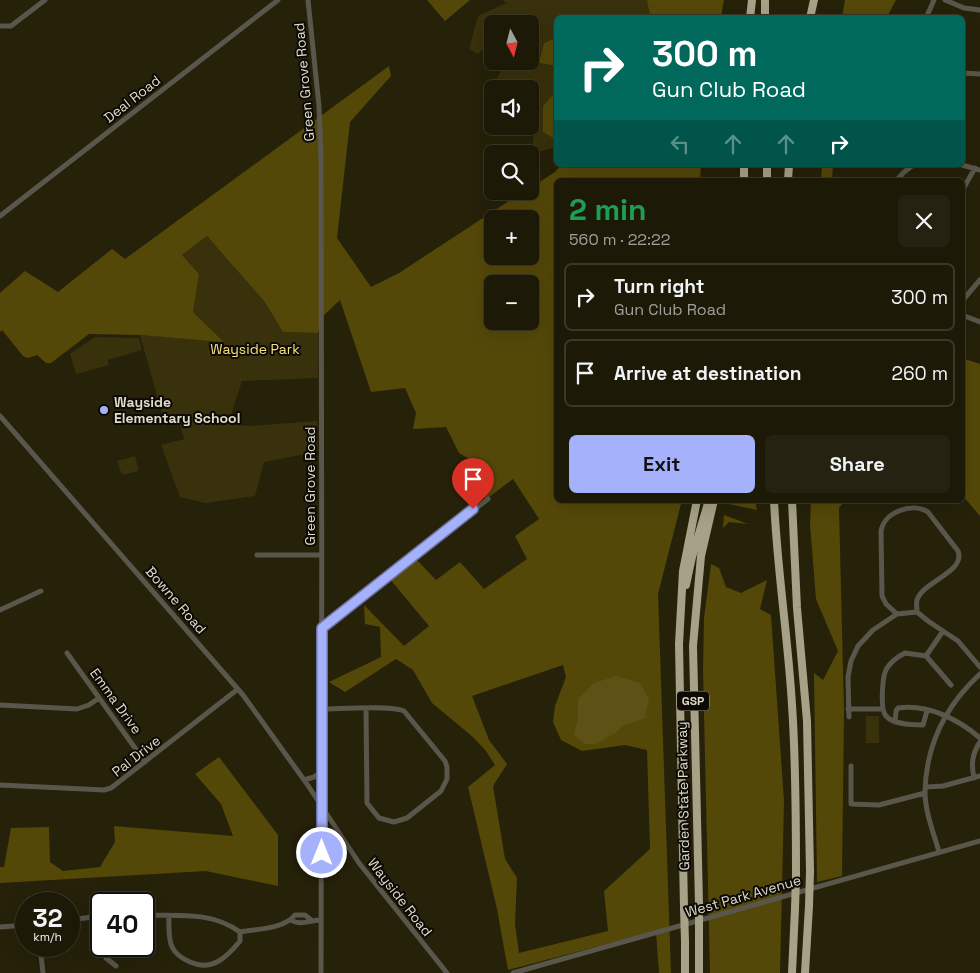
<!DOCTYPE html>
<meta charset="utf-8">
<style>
:root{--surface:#1c1907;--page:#252211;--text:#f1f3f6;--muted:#a0a09b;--line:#3a3828;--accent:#a6b1fc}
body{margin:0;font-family:"Space Grotesk",sans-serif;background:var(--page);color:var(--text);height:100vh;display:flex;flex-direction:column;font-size:19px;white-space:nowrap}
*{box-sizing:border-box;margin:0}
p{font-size:16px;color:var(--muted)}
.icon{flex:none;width:28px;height:28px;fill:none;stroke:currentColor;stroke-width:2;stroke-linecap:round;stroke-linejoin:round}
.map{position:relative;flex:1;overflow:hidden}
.side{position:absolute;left:554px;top:178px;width:411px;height:325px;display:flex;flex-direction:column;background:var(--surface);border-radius:8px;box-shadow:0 5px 20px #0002,0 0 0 1px var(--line)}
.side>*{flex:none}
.guide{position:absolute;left:554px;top:15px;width:411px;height:152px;border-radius:8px;box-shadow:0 5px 20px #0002,0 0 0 1px var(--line);background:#00695c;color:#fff;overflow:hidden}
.needle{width:32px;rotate:173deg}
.tools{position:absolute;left:484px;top:15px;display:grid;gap:10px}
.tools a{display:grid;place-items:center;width:55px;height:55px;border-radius:8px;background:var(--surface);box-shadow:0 5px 20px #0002,0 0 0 1px var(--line);font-size:25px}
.speed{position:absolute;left:15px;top:892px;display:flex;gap:10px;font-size:25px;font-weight:700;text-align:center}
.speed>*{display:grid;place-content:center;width:65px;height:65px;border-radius:50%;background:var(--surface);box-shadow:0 5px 20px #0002,0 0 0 1px var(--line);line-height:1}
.speed small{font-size:12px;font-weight:400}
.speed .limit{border:2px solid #111;border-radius:8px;background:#fff;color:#111}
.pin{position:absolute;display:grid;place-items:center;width:42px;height:42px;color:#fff;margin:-51px -21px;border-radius:50% 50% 50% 0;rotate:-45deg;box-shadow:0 0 5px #0007}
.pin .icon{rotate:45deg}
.me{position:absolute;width:55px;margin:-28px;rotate:0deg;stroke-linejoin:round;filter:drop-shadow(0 0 4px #0008)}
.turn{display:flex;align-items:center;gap:18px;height:105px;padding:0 15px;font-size:22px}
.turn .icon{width:65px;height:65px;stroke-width:2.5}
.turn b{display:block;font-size:35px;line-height:42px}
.lanes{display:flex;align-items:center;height:48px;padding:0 15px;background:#0003;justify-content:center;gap:25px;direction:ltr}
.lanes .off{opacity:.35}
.round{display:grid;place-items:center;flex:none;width:52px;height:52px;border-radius:8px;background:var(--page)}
.summary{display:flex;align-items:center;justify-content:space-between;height:85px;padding:0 15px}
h1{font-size:30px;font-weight:800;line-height:38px;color:#1e9e55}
.action{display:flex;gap:10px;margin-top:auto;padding:10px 15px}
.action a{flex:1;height:58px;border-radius:8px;background:var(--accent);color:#111;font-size:20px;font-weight:800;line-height:58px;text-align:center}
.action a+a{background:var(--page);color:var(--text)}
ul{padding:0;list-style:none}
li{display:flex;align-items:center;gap:15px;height:68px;margin:0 10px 8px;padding:0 5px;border:2px solid var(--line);border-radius:8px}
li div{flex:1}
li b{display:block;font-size:19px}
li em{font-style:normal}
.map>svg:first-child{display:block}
.green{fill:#39310c}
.forest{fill:#544809;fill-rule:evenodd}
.water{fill:#5d5116}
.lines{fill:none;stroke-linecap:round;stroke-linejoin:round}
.minor{stroke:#59574c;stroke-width:5}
.highway{stroke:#a7a287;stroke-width:8}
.highway-bridge{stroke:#a7a287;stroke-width:8}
.route-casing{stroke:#6c73a4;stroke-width:12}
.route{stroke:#a6b1fc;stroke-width:9}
.poi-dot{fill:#a6b1fc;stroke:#0c0a03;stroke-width:2}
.labels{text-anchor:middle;stroke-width:4;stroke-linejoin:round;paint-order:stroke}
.shield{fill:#0c0a03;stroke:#a09d91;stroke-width:1}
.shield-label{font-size:12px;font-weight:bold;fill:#dfdcce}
.street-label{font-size:14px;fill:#dfdcce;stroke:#0c0a03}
.park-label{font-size:14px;fill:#f7e179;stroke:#0c0a03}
.poi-label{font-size:14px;font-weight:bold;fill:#dfdcce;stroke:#0c0a03;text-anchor:start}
</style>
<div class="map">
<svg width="980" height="973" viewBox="0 0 980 973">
<rect width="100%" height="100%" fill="#262109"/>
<path class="green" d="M 503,0 L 648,0 L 647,2 L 651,17 L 556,18 L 556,38 L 544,43 L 539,63 L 556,66 L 556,91 L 543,107 L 543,132 L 556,140 L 556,147 L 531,154 L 534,133 L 530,117 L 530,89 L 519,89 L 497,78 L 507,61 L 530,61 L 530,24 L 492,24 L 492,41 L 478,54 L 469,49 L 478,16 L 506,3 Z
M 207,236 L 264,301 L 283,332 L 318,333 L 318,378 L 242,381 L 228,424 L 249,426 L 317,421 L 317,452 L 264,462 L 255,496 L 205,503 L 180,497 L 161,445 L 184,439 L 177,414 L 163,417 L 140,335 L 223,341 L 193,312 L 199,274 L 182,255 Z
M 95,337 L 139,338 L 142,350 L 108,360 L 109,365 L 76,374 L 70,354 Z
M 135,456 L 139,471 L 122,475 L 117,461 Z
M 866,716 L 879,716 L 879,743 L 866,743 Z"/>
<path class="forest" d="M 427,0 L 470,0 L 445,21 Z
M 648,0 L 724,0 L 721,17 L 651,18 L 647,2 Z
M 845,0 L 896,0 L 887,17 L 842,17 Z
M 556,38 L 556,66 L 539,63 L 544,43 Z
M 389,66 L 391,76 L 350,122 L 337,238 L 371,287 L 399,273 L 524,191 L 530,191 L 530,188 L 555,172 L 561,165 L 655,165 C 661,167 694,165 701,165 L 700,180 L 556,180 L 556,500 L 682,500 L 658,594 L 671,973 L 659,973 L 656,931 L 508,970 L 497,909 L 468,787 L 495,765 L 486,751 L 473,737 L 432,703 L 413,670 L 396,659 L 345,692 L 329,682 L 381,657 L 380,627 L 365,624 L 364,605 L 404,646 L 429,626 L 389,578 L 414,557 L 436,580 L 460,562 L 484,589 L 527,559 L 515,536 L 539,519 L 513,479 L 485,500 L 474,462 L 459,453 L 446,427 L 413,429 L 416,413 L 405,388 L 371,392 L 340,300 L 322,317 L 318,333 L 283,332 L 264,301 L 207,236 L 182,255 L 199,274 L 193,312 L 224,342 L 140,335 L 89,334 L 51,363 L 46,363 L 37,355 L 28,358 L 23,356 L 2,330 L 0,332 L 0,293 L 25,271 L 58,292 L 112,249 L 125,259 ZM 492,219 L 530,219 L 530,256 L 492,256 ZM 492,284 L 530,284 L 530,321 L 492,321 ZM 563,665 L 566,677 L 555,706 L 553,722 L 561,740 L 582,751 L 625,745 L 647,750 L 650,849 L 604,891 L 608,931 L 519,953 L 515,924 L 517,878 L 505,859 L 493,786 L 507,764 L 489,740 L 472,696 Z
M 556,91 L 556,140 L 543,132 L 543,106 Z
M 822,165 L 833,165 L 832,180 L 821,180 Z
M 962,358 L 980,364 L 980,516 L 963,496 Z
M 730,500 L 755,500 L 757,510 L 729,504 Z
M 811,500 L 845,500 L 839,508 L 844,712 L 842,876 L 817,882 L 814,673 L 823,680 L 838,651 L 816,599 L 810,524 Z
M 724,515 L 748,524 L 729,522 L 723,528 Z
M 711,564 L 719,568 L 726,587 L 741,593 L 767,580 L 760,609 L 771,615 L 784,801 L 780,973 L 710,973 L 703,670 L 704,618 Z
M 219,757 L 278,835 L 278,886 L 206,871 L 0,883 L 0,867 L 4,867 L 11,828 L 49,827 L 50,862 L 63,871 L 100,867 L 115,842 L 114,826 L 233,836 L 221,804 L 195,774 Z"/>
<path class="water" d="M 616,676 L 640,683 L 649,699 L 645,718 L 623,726 L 615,733 L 596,744 L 585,744 L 574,735 L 578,718 L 578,699 L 594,683 Z"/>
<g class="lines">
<path class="minor" d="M 308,0 L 319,106 L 321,158 C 321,430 323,701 321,973
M 945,0 L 964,8 L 980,10
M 926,18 L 934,0
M 0,26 L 11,26 L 45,0
M 962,73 L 980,74
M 962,165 L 980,170
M 897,180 L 903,173 L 913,165
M 962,191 L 975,168
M 0,216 L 278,0
M 962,301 L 980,280
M 962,315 L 980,322
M 0,416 L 243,695 L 307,784 L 359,863 L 447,973
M 257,555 L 321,555
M 0,610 L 41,591
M 917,612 L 928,621 L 958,641 L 980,667
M 897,614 L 886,604 L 882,596 L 881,531 C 884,512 912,502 928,512 L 958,551 C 966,572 923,581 917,600 C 916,603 917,608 917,612
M 322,628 L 488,499
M 67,653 L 145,762
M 926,656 L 943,631
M 0,705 L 77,709 L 89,705 L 99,698
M 322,709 C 340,709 390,705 404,711 L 445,761 L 447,767 L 447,779 L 441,791 L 407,818 L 394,822 L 379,818 L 367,803 L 366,709
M 848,709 L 882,709
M 927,711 L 923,725 C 913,725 894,725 886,716 C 880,710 882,675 887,668 C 891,662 899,656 905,653 L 926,656 L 951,685
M 849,717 L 848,677 L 851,661 L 858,646 L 873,630 L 897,614 L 917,612
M 895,722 L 896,711 L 898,708 C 928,704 958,719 980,738
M 851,766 L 851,804 L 879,805 L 925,793
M 974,778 C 971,764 972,754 980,742
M 304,780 L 314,777 L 321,772
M 0,785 L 104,790 L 111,788 L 238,689
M 926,787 L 943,786 L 980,776
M 323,841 L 342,837
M 939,852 C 934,834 925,812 925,792 C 926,745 945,706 980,674
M 144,915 C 178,916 211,911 240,932 C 257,929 284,929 295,915 L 305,915 L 311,920
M 169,916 C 169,925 168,938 172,947 C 176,955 183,959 190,962 C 212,972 227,957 240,941 L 240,932
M 69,920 L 101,916
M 291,920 C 300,926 311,920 321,920
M 0,927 L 26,925
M 40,946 L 43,973
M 105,946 L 106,958 L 116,966
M 513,973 L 980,841"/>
<path class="highway" d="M 765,0 L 765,18
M 750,18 L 752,0
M 810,18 L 814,0
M 744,180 L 744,165
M 767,180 L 767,165
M 788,180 L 789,165
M 774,500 C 777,569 788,637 792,705 C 796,762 796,819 796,877
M 792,500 L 797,608 L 807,721 L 810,871
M 686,585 L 692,557 L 709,500
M 699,904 L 693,646 L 701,556 L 714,500
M 684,908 L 679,644 L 683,571 L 697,500
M 685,941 L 685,973
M 699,973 L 699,937
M 792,973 L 795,909
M 805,973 L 809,906"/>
<path class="highway-bridge" d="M 699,904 L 699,937
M 809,906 L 810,871
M 684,908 L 685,941
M 795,909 L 796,877"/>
</g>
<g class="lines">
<g class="route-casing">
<path id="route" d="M 322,853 L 322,628 L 473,509"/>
</g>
<use href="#route" class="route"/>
</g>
<circle class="poi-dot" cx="104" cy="410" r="5"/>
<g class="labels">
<rect class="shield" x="677" y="691.5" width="32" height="19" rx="4"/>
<g class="shield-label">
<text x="693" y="705">GSP</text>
</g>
<g class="street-label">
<text transform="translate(304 82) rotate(-95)" y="5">Green Grove Road</text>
<text transform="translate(132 99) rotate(-38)" y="5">Deal Road</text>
<text transform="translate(310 486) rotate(-90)" y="5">Green Grove Road</text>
<text transform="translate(176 600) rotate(49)" y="5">Bowne Road</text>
<text transform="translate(116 701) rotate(54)" y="5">Emma Drive</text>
<text transform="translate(136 756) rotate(-38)" y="5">Pal Drive</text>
<text transform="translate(683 796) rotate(-91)" y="5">Garden State Parkway</text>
<text transform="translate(743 896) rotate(-16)" y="5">West Park Avenue</text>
<text transform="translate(400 897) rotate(52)" y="5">Wayside Road</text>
</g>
<g class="park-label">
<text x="255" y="354">Wayside Park</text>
</g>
<g class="poi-label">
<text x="114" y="407">Wayside<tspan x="114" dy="16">Elementary School</tspan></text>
</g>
</g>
</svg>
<div class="tools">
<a><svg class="needle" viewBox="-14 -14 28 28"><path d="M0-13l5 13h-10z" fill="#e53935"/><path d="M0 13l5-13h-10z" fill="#a0a09b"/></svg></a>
<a><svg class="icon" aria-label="sound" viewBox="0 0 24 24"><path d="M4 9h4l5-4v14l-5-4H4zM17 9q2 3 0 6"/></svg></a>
<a><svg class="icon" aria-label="search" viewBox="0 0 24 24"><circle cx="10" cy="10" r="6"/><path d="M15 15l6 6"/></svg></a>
<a>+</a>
<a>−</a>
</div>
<div class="speed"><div>32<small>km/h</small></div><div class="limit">40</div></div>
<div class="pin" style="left:473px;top:509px;background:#d93025"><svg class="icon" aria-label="arrive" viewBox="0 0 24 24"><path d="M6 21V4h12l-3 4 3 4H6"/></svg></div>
<svg class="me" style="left:322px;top:853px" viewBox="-20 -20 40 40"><circle r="17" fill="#a6b1fc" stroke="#fff" stroke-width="3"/><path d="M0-11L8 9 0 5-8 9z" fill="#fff"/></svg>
<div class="guide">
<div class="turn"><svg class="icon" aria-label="right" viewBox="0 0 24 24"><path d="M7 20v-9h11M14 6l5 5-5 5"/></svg><div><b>300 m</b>Gun Club Road</div></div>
<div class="lanes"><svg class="icon off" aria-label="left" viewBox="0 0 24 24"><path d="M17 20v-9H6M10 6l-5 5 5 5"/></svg><svg class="icon off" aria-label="ahead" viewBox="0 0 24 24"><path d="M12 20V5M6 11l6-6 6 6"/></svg><svg class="icon off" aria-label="ahead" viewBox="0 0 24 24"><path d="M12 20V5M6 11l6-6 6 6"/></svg><svg class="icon" aria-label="right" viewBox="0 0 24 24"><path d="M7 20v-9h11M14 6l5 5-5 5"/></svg></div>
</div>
<section class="side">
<div class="summary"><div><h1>2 min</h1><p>560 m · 22:22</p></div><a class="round"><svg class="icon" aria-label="close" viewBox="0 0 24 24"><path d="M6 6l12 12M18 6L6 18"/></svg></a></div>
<ul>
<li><svg class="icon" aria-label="right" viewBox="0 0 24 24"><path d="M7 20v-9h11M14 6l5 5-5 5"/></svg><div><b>Turn right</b><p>Gun Club Road</p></div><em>300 m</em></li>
<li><svg class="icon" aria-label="arrive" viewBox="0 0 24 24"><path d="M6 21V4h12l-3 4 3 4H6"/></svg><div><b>Arrive at destination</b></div><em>260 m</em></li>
</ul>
<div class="action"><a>Exit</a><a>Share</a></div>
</section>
</div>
